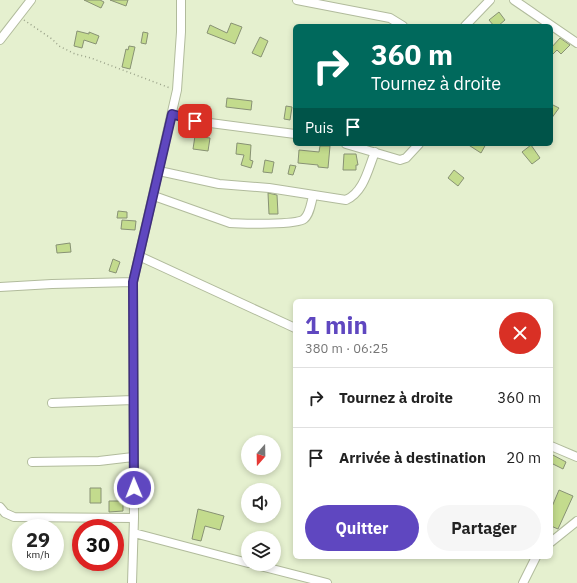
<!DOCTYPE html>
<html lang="fr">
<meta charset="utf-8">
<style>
:root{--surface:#fff;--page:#f6f6f6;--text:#222;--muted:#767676;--line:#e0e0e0;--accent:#5f47c0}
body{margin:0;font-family:"IBM Plex Sans",sans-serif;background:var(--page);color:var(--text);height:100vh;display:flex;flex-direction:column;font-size:15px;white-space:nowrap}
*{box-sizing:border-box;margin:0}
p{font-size:13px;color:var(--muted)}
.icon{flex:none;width:22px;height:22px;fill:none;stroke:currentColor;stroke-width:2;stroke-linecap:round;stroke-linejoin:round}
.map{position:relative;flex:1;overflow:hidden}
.panel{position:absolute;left:293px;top:299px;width:260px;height:260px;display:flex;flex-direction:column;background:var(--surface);border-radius:6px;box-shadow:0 2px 6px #0003}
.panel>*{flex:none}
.hud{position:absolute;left:293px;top:24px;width:260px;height:122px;border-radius:6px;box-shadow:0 2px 6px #0003;background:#00695c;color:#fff;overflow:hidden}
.needle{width:26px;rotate:200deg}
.fabs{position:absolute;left:241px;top:435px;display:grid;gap:8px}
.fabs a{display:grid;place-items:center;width:40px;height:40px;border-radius:50%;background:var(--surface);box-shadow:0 2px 6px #0003;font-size:20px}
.speed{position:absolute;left:12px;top:519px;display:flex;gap:8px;font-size:20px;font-weight:700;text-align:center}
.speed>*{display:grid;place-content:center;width:52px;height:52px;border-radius:50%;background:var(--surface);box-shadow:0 2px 6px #0003;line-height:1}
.speed small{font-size:10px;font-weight:400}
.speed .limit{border:6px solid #d22;background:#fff;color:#111}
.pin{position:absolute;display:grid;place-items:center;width:34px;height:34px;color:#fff;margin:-17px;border-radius:8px;box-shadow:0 2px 6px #0006}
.me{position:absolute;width:44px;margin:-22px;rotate:359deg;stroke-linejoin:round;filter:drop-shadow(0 0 3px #0008)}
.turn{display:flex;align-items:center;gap:14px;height:84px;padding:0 12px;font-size:18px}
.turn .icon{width:52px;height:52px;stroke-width:2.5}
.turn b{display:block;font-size:28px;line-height:34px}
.then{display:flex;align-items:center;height:38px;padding:0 12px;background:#0003;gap:8px;font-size:15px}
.round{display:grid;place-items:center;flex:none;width:42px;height:42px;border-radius:21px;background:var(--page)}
.head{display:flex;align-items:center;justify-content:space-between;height:68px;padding:0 12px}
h1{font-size:24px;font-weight:800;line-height:30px;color:var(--accent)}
.button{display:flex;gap:8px;margin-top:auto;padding:8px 12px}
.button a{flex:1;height:46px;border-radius:24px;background:var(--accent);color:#fff;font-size:16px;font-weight:800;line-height:46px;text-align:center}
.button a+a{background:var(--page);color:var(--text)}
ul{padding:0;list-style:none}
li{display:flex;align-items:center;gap:12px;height:60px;padding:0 12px;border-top:1px solid var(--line)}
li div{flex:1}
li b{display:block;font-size:15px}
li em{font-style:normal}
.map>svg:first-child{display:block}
.building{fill:#c3db8d;stroke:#889274}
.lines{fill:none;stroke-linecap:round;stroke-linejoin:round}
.minor-casing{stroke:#b1bb9c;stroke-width:10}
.path{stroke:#9ba38a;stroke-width:1.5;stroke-dasharray:1 3;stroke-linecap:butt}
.minor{stroke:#fff;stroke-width:8}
.route-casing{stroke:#3e2e7d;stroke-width:10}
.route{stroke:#5f47c0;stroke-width:7}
</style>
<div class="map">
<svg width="577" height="583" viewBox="0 0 577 583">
<rect width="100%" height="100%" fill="#e5f0cf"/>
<path class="building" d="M 84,0 L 100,0 L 104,2 L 101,8 Z
M 110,0 L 128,0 L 126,6 Z
M 499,12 L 505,20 L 498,26 L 494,26 L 489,20 Z
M 231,23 L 242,27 L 235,44 L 207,33 L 210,25 L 227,33 Z
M 77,31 L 89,34 L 89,32 L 99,36 L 96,44 L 84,40 L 82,48 L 74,46 Z
M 143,32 L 148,33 L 146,44 L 141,43 Z
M 260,37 L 268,41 L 261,57 L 252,53 Z
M 560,38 L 570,45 L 561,54 L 557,50 L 551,56 L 551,48 Z
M 129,46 L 135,47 L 130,69 L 122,67 L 126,49 L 128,50 Z
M 227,98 L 252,101 L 251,110 L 226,107 Z
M 551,104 L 559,108 L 551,119 Z
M 286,106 L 292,107 L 290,120 L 284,119 Z
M 195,136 L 210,138 L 208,151 L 193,149 Z
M 237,143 L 251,145 L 250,160 L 253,161 L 251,168 L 241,165 L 244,155 L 236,154 Z
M 467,144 L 486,144 L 481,153 Z
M 531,145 L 540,158 L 532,164 L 522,152 Z
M 320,146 L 330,146 L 328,168 L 318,167 L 318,165 L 298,163 L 299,150 L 319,152 Z
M 344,154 L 356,154 L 358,165 L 356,165 L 356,170 L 343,170 Z
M 265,160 L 274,162 L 272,173 L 263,172 Z
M 290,165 L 296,166 L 293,175 L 288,174 Z
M 454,170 L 464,178 L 458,186 L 448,178 Z
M 268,193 L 277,195 L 278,214 L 269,214 Z
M 118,211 L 127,212 L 127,218 L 117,218 Z
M 122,220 L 136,221 L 135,230 L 121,229 Z
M 70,243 L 71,252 L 57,253 L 56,245 Z
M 113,259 L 120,262 L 116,273 L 109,271 Z
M 551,454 L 566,462 L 563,469 L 551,463 Z
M 90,488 L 101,488 L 101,503 L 90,503 Z
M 559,490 L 573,496 L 558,529 L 551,526 L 551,509 Z
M 109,501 L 123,501 L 123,511 L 109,512 Z
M 198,509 L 224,516 L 220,530 L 205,526 L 201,541 L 192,539 Z"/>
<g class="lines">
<g class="minor-casing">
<path id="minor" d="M 297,0 L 390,18 L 403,26
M 514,0 L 577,43
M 465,26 L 490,0
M 0,40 L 31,0
M 172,114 L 195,121 L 295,134
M 346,144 L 400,160 L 406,158 L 419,144
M 159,171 L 219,184 L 269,188 L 346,200 C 364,192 368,169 375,152
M 154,196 L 230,223 C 242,224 297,225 304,219 C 310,214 311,203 313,196
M 139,256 L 295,328
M 0,287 L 52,284 L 133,282
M 52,403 L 133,400
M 551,446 L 577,457
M 32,462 L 99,461 L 133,457
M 0,507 L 5,513 L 14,517 L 134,518
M 134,533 L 248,563
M 551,542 L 577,521
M 253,564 L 327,583
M 132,583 L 134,518 L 133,282 L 177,90 L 181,32 L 181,0
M 523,583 L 536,557"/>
</g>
<path class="path" d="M 24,20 L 52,39 L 59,46 L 75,54 L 91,58 L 170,88"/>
<use href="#minor" class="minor"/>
</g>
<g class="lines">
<g class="route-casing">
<path id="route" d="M 134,488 L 133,282 L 172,114 L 195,121"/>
</g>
<use href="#route" class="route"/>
</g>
</svg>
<div class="fabs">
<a><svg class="needle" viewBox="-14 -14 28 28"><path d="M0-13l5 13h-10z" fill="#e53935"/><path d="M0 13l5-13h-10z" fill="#767676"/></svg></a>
<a><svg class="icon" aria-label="sound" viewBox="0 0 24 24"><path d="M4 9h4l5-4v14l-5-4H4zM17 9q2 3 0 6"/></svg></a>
<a><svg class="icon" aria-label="layers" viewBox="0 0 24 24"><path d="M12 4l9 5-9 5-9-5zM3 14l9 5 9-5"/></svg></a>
</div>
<div class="speed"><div>29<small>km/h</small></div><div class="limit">30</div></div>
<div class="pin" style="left:195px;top:121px;background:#d93025"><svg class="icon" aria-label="arrive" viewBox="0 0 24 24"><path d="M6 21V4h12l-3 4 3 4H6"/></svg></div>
<svg class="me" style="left:134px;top:488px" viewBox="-20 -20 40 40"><circle r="17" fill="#5f47c0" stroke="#fff" stroke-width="3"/><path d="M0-11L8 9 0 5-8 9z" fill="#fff"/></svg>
<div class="hud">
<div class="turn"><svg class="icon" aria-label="right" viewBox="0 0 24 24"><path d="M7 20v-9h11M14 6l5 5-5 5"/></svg><div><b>360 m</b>Tournez à droite</div></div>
<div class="then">Puis<svg class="icon" aria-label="arrive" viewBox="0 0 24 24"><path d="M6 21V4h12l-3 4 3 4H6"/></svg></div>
</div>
<section class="panel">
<div class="head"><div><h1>1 min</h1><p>380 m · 06:25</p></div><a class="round" style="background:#d93025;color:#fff"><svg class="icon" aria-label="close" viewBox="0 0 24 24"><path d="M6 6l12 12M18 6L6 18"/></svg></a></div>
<ul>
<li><svg class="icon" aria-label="right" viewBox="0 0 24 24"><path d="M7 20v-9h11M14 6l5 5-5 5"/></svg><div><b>Tournez à droite</b></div><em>360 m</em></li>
<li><svg class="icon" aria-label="arrive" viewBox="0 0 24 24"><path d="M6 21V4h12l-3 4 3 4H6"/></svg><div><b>Arrivée à destination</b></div><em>20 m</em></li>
</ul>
<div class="button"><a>Quitter</a><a>Partager</a></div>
</section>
</div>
